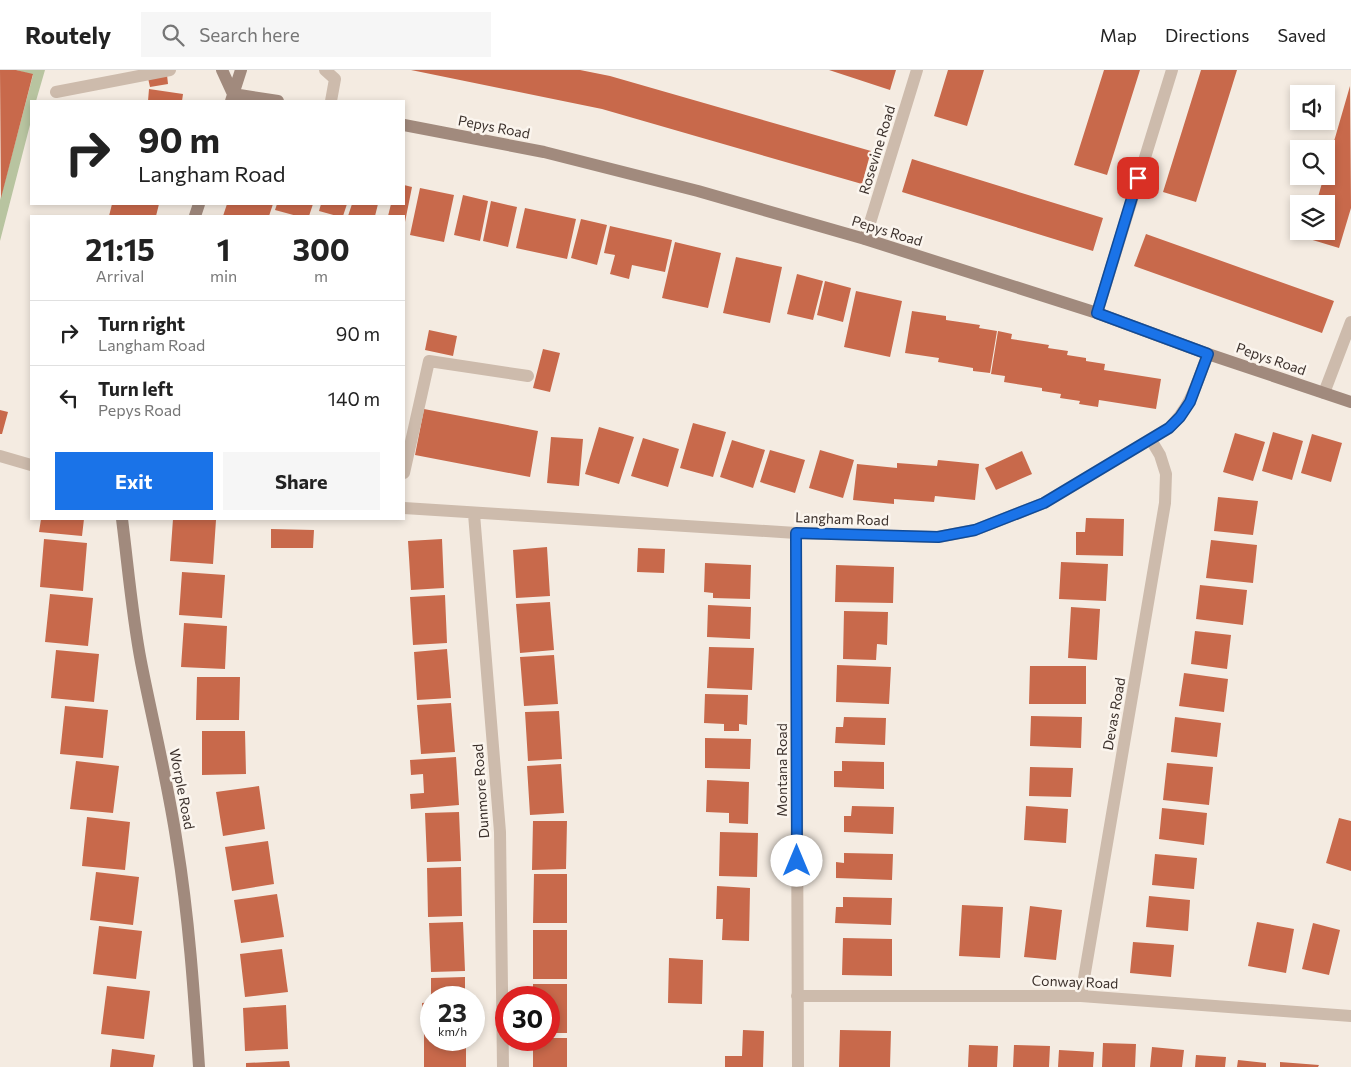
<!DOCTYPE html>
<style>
:root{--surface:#fff;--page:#f6f6f6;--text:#222;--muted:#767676;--line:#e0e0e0;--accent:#1a73e8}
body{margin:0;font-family:Commissioner,sans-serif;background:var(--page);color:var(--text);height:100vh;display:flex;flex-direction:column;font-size:19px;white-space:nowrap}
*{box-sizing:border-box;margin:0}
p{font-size:16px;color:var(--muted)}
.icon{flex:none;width:28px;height:28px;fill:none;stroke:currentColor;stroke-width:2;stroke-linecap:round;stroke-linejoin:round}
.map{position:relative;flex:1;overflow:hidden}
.sheet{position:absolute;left:30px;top:145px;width:375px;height:305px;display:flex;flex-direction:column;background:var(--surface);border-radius:0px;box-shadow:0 2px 8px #0003}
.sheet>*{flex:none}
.hud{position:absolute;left:30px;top:30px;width:375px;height:105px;border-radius:0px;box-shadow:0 2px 8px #0003;background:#fff;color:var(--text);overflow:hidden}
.tools{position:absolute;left:1290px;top:15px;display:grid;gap:10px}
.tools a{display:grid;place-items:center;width:45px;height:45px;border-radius:0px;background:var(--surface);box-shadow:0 2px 8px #0003;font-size:25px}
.speed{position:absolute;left:420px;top:916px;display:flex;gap:10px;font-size:25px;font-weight:700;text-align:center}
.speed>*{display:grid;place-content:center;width:65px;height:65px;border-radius:50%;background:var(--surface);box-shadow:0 2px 8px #0003;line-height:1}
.speed small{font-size:12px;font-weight:400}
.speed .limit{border:8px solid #d22;background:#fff;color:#111}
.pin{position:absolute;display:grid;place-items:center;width:42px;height:42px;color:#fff;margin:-21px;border-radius:10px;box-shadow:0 2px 8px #0006}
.me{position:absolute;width:55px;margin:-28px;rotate:0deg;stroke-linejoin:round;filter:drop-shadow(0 0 4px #0008)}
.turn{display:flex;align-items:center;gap:18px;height:105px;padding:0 25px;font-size:22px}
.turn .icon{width:65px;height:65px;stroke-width:2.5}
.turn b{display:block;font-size:35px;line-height:42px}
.eta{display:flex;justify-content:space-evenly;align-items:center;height:85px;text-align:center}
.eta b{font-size:30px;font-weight:700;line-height:35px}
.action{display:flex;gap:10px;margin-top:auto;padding:10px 25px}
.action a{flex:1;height:58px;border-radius:0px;background:var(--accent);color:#fff;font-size:20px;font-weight:700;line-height:58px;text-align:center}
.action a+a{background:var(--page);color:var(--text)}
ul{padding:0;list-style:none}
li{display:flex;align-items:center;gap:15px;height:65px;padding:0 25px;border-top:1px solid var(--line)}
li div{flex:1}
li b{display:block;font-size:19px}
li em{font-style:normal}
header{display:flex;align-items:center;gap:30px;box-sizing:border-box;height:70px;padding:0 25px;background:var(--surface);border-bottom:1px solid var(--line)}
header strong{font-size:24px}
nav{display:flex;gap:28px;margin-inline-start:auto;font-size:18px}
.search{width:350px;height:45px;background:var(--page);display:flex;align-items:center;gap:12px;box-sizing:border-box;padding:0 18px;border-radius:0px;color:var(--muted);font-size:19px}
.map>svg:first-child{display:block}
.green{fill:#b8c4a0}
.building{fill:#c8694b}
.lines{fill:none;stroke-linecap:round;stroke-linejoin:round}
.lane{stroke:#cdbbac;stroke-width:12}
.street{stroke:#cdbbac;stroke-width:12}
.secondary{stroke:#a18a7d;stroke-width:12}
.route-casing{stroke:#114b97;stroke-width:12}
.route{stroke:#1a73e8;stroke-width:9}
.labels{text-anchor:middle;stroke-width:5;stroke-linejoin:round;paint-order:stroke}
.street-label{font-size:14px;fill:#3b302b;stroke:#fbf5ee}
</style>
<header>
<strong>Routely</strong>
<div class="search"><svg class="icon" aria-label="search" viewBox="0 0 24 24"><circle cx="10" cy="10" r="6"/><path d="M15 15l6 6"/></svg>Search here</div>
<nav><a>Map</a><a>Directions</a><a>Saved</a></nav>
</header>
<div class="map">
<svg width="1351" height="997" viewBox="0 0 1351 997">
<rect width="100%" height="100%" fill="#f4ebe1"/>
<path class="green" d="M 16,0 L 45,0 L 36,31 L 31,31 L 31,51 L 0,171 L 0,130 L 33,5 Z"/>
<path class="building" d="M 0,0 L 16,0 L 33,4 L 1,128 Z
M 411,0 L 580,0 L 610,6 L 871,81 L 862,114 L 602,39 Z
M 829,0 L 896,0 L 890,20 Z
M 948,0 L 984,0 L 967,56 L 934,46 Z
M 1104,0 L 1140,0 L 1107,105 L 1074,95 Z
M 1201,0 L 1237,0 L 1196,132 L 1163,122 Z
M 167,5 L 168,14 L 150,17 L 148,8 Z
M 1350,16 L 1351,138 L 1339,178 L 1306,168 L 1308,161 L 1326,161 L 1326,134 L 1316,134 L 1324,106 L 1326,106 L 1326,99 Z
M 149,19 L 183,24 L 182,31 L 148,31 Z
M 912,89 L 1103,148 L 1093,181 L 902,122 Z
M 404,115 L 412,117 L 405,152 L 404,146 L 388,146 L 391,134 L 404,134 Z
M 420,118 L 454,125 L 444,172 L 410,165 Z
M 463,125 L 488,131 L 480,171 L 454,165 Z
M 491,131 L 517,137 L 508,177 L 483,171 Z
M 112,134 L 159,134 L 156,146 L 109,146 Z
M 227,134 L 273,134 L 269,146 L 223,146 Z
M 277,134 L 313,134 L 309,146 L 297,146 L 275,140 Z
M 321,134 L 347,134 L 343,146 L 337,146 L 319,141 Z
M 352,134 L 378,134 L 375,146 L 348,146 Z
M 525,138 L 576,149 L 567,189 L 516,178 Z
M 581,149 L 607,155 L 597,195 L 571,188 Z
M 610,156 L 672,170 L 665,202 L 632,195 L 629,209 L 610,204 L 615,185 L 604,183 Z
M 1146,164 L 1334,231 L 1322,263 L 1134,196 Z
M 675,172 L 721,183 L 708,238 L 662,228 Z
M 736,187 L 782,197 L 770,253 L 723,243 Z
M 797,204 L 823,211 L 813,250 L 787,244 Z
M 825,211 L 851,218 L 843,252 L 817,245 Z
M 856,221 L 902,231 L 890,287 L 844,277 Z
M 912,241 L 946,246 L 946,250 L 980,255 L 979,258 L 997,261 L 990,303 L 973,301 L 973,298 L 938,292 L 939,288 L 905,283 Z
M 429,260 L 457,266 L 453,286 L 425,280 Z
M 998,261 L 1012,264 L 1011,269 L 1049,275 L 1048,278 L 1068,281 L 1067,285 L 1086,288 L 1086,291 L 1105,294 L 1104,300 L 1161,309 L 1156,339 L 1099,330 L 1098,337 L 1079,334 L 1080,331 L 1060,328 L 1061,324 L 1042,321 L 1042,318 L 1004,312 L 1005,306 L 991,304 Z
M 543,279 L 560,283 L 550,322 L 533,318 Z
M 424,339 L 538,361 L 530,407 L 415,385 Z
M 0,340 L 8,342 L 2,364 L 0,364 Z
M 693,353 L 726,362 L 713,407 L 680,398 Z
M 599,357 L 634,367 L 619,414 L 585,404 Z
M 1273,362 L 1303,371 L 1292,410 L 1262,401 Z
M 1235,363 L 1265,372 L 1253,411 L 1223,402 Z
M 1312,364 L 1342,373 L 1331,412 L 1301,403 Z
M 551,367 L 583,369 L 579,416 L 547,413 Z
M 643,368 L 679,379 L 668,417 L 631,406 Z
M 732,370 L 765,380 L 753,418 L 720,407 Z
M 770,380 L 805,390 L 795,423 L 760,412 Z
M 820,380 L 854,390 L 843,428 L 809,418 Z
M 1022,381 L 1032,404 L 996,420 L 985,398 Z
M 938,390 L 979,394 L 975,430 L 935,426 L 934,432 L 894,429 L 894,434 L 853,430 L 857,394 L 897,398 L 897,393 L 937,396 Z
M 1218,427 L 1258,431 L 1253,465 L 1214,461 Z
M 1086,448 L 1124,449 L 1123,486 L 1076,485 L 1076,462 L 1085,462 Z
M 41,449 L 84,449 L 82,466 L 39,462 Z
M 173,449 L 216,450 L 213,494 L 170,491 Z
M 271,459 L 314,460 L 313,478 L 271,478 Z
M 44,469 L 87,473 L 83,521 L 40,517 Z
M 442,469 L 444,518 L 411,520 L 408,471 Z
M 1211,470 L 1257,475 L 1253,513 L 1206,508 Z
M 547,477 L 550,526 L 516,528 L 513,480 Z
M 638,478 L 665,479 L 664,503 L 637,502 Z
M 1061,492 L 1108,494 L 1106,531 L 1059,529 Z
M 705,493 L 751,495 L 750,529 L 713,528 L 713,523 L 704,522 Z
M 836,495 L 894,497 L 893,533 L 835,532 Z
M 182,502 L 225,505 L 222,548 L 179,545 Z
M 1200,515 L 1247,520 L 1243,555 L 1196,549 Z
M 50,524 L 93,528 L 88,576 L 45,572 Z
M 445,525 L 447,573 L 413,575 L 410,527 Z
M 550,532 L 554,580 L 520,583 L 516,534 Z
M 708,535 L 751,537 L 750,569 L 707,567 Z
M 1071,537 L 1100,539 L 1097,590 L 1068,588 Z
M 844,541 L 888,542 L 887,575 L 877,574 L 876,590 L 843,589 Z
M 184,553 L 227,556 L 225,599 L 181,597 Z
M 1195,561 L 1231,565 L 1227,599 L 1191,594 Z
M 709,577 L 754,578 L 752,620 L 707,618 Z
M 447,579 L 451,628 L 417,630 L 414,582 Z
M 56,580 L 99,584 L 94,632 L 51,628 Z
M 554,585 L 558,634 L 524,636 L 520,587 Z
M 837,595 L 891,597 L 889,634 L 836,632 Z
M 1030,596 L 1086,596 L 1086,634 L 1029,634 Z
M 1184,603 L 1228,609 L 1224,642 L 1179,636 Z
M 197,607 L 240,607 L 239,650 L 196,650 Z
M 705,624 L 748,625 L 747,655 L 739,654 L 739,661 L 724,661 L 724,654 L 704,653 Z
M 451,633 L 455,682 L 421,684 L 417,635 Z
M 65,636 L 108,640 L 103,688 L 60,684 Z
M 559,641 L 562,689 L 528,691 L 525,642 Z
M 1031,646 L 1082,647 L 1081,678 L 1030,676 Z
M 844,647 L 886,648 L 885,675 L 835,673 L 836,657 L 843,657 Z
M 1175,647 L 1221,653 L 1217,687 L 1171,682 Z
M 202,661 L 245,661 L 246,704 L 202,705 Z
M 705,668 L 751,669 L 750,699 L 705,698 Z
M 456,687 L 459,735 L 411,739 L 410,724 L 424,723 L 423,704 L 411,705 L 410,690 Z
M 76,691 L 119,696 L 113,743 L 70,739 Z
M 842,691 L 884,692 L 884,719 L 834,717 L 834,701 L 842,701 Z
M 1167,693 L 1213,697 L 1209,735 L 1163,730 Z
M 561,694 L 564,743 L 530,745 L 527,696 Z
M 1030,697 L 1073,698 L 1071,727 L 1029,726 Z
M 707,710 L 749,712 L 748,754 L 729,753 L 729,743 L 706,742 Z
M 259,716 L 265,759 L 223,766 L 216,722 Z
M 852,736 L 894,737 L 893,764 L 844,762 L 844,746 L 851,746 Z
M 1026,736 L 1068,739 L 1066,773 L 1024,770 Z
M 1162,738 L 1207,743 L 1204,775 L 1159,769 Z
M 459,742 L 461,791 L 427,792 L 425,743 Z
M 87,747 L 130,752 L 125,800 L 82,796 Z
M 1339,748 L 1351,751 L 1351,801 L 1326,793 Z
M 533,751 L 567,751 L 566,799 L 532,800 Z
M 720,762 L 758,763 L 757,807 L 719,806 Z
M 268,771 L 274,814 L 232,821 L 225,777 Z
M 844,783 L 893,784 L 892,810 L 836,808 L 836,792 L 844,793 Z
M 1155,784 L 1197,788 L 1194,819 L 1152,815 Z
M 461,797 L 462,846 L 428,847 L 427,798 Z
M 96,802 L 139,807 L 133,855 L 90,850 Z
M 534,804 L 567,804 L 567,853 L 533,853 Z
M 717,816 L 750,818 L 749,871 L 722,870 L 723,849 L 716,849 Z
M 277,824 L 284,867 L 241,873 L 234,830 Z
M 1149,826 L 1190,830 L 1188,861 L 1146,857 Z
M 843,827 L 892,828 L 891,855 L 835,853 L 836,837 L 843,837 Z
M 962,835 L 1003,837 L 1000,888 L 959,886 Z
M 1030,836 L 1062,840 L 1056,890 L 1024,887 Z
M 463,852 L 465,901 L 431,902 L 429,853 Z
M 1257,852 L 1294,859 L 1286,903 L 1248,896 Z
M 1313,853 L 1340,860 L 1329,905 L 1302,899 Z
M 99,856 L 142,861 L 136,909 L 93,904 Z
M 533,860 L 567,860 L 567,909 L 533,909 Z
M 843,868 L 892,869 L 892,906 L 842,905 Z
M 1133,872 L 1174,875 L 1171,907 L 1130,903 Z
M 282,879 L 288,922 L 245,927 L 240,884 Z
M 669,888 L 703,890 L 702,934 L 668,933 Z
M 465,907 L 465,928 L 431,928 L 431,908 Z
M 533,914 L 567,914 L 567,963 L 549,963 L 549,928 L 533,928 Z
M 107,916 L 150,921 L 144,969 L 101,964 Z
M 431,932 L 431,956 L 423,957 L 422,933 Z
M 286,935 L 288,979 L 245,981 L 243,938 Z
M 743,960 L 764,961 L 763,997 L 725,997 L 725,986 L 742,986 Z
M 840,960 L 891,961 L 890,997 L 839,997 Z
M 424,963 L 431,963 L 431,970 L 466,970 L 466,997 L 424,997 Z
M 549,968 L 567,968 L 567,997 L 533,997 L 533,970 L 549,970 Z
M 1103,973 L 1136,974 L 1135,997 L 1102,997 Z
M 969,975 L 998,976 L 997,997 L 968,997 Z
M 1014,975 L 1050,976 L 1049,997 L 1013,997 Z
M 1152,977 L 1184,980 L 1182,997 L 1150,997 Z
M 112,979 L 155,985 L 153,997 L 110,997 Z
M 1059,980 L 1094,982 L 1093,997 L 1058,997 Z
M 1196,985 L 1226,987 L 1225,997 L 1195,997 Z
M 1238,990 L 1266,993 L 1266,997 L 1237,997 Z
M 289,991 L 290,997 L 246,997 L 246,993 Z
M 1280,992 L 1319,995 L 1318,997 L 1280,997 Z"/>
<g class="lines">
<path class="lane" d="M 325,0 L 335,9 L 331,31
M 56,22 L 170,0
M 404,403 L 429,291 L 528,306"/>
<path class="street" d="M 865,169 L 917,0
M 1097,243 L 1172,0
M 1324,323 L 1351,252
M 0,386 L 31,395
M 404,438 L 796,463 L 938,467 L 975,460 L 1044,433 L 1169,358 C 1191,337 1197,312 1208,284
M 474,444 L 500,762 L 503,997
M 796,463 L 798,997
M 797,926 L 1081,926 L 1351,946
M 1081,926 L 1165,433 L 1166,404 L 1160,385 L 1151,370"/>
<path class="secondary" d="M 222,0 L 233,24
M 233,24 L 278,31
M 231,31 L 241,0
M 404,55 L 544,82 L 698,121 L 865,169 L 1097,243 L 1208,284 L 1351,332
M 195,146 L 199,134
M 122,449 C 128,496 132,545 141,592 C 153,653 168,713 177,774 C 189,848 194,923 199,997"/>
</g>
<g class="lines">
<g class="route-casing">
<path id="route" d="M 797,791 L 796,463 L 938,467 L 975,460 L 1044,433 L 1169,358 L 1180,347 L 1190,332 L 1208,284 L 1097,243 L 1138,108"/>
</g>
<use href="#route" class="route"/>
</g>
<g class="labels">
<g class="street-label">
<text transform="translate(494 57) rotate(11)" y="5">Pepys Road</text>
<text transform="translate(877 80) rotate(-73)" y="5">Rosevine Road</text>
<text transform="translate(887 161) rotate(17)" y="5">Pepys Road</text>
<text transform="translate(1271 289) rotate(19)" y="5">Pepys Road</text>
<text transform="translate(842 449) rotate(2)" y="5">Langham Road</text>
<text transform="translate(1114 644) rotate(-80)" y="5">Devas Road</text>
<text transform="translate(782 700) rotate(-90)" y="5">Montana Road</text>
<text transform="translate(182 719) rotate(79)" y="5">Worple Road</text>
<text transform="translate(481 721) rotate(-94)" y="5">Dunmore Road</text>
<text transform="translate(1075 912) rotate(2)" y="5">Conway Road</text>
</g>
</g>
</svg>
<div class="tools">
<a><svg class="icon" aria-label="sound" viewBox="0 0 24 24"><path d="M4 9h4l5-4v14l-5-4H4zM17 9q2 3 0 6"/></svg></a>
<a><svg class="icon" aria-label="search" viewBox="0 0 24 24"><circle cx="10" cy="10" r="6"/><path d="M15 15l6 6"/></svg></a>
<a><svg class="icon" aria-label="layers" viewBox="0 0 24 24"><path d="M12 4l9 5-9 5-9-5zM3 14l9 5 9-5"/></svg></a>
</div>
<div class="speed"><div>23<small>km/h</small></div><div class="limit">30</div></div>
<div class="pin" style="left:1138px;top:108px;background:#d93025"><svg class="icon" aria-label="arrive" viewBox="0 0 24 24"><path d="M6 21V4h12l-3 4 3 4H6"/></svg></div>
<svg class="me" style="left:797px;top:791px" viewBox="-20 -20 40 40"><circle r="19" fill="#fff"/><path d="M0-13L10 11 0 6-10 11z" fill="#1a73e8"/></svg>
<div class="hud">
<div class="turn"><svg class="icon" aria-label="right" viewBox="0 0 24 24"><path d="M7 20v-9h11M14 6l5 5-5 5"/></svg><div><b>90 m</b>Langham Road</div></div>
</div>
<section class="sheet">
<div class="eta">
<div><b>21:15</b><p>Arrival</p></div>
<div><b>1</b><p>min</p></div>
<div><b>300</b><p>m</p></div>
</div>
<ul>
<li><svg class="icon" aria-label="right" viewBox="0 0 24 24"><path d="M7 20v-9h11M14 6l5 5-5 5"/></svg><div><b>Turn right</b><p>Langham Road</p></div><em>90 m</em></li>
<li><svg class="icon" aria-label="left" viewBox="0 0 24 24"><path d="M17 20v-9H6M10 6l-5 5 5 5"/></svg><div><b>Turn left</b><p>Pepys Road</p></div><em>140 m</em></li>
</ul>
<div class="action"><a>Exit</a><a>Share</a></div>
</section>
</div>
